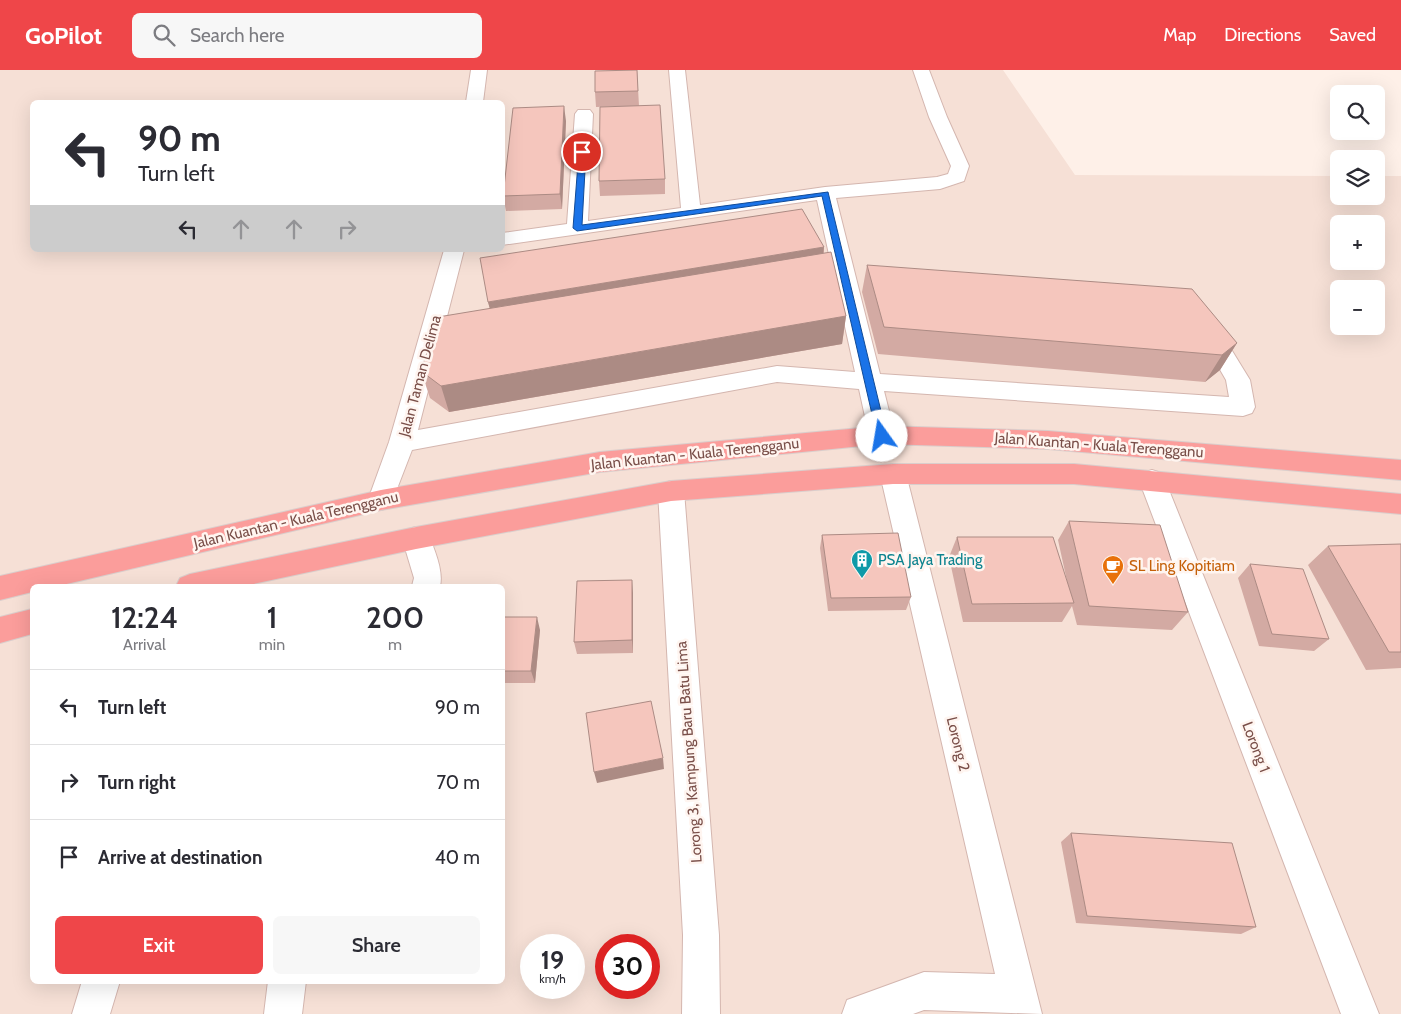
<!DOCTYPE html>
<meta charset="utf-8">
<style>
:root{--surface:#fff;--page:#f7f7f7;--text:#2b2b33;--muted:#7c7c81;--line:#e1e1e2;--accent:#ef4649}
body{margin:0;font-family:Cabin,sans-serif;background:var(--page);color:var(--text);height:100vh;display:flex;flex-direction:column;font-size:19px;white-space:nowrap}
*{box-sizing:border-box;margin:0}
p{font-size:16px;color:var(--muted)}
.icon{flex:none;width:28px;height:28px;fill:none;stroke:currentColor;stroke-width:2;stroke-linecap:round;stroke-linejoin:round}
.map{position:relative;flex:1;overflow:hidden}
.side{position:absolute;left:30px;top:514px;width:475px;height:400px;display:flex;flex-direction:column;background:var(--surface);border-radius:8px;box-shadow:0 5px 20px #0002}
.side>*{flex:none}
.banner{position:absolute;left:30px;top:30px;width:475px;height:152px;border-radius:8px;box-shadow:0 5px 20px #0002;background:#fff;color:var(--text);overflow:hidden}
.controls{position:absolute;left:1330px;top:15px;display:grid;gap:10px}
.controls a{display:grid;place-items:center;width:55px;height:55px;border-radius:8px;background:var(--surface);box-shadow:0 5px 20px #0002;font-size:25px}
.speed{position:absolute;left:520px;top:864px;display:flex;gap:10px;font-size:25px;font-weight:700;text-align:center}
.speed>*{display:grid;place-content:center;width:65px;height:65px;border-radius:50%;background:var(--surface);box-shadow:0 5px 20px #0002;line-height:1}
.speed small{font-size:12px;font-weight:400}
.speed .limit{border:8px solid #d22;background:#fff;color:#111}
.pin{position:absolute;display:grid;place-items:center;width:42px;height:42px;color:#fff;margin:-21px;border:2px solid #fff;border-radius:50%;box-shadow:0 1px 5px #0007}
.me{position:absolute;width:55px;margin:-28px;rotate:347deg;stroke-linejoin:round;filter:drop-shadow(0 0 4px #0008)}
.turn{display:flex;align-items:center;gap:18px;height:105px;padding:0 25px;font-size:22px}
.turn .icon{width:65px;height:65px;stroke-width:2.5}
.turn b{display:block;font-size:35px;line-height:42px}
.lanes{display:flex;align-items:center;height:48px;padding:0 25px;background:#0003;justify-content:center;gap:25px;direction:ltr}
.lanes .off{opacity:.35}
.eta{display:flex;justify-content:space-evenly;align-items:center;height:85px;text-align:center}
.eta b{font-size:30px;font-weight:600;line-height:35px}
.action{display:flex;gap:10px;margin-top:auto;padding:10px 25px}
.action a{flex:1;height:58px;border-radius:8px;background:var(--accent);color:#fff;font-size:20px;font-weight:600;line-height:58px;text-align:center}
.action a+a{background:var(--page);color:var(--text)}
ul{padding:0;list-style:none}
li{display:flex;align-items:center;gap:15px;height:75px;padding:0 25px;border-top:1px solid var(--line)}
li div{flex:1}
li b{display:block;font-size:19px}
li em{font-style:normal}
header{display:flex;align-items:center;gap:30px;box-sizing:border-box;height:70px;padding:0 25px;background:var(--accent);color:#fff}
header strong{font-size:24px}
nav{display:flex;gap:28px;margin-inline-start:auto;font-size:18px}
.search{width:350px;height:45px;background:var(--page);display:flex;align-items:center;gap:12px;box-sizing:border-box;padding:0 18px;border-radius:8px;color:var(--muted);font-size:19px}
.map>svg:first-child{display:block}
.residential{fill:#f6e0d6;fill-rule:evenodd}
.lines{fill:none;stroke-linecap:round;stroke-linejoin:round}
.minor-casing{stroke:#d4b6af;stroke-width:2}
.highway-casing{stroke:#dacecc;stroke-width:2}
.minor{fill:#fff;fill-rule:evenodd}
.highway{fill:#fb9d9b;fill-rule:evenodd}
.wall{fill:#d3aaa3}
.shaded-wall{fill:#ac8b84}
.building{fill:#f5c6bd;stroke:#ac8b84}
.route{fill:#1a73e8;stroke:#114b97}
.labels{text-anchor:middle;stroke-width:5;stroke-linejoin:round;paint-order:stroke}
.street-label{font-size:15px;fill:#7a4f49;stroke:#fff5f0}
.culture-label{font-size:15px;fill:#0d838f;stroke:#fff5f0;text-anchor:start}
.food-label{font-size:15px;fill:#c56008;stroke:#fff5f0;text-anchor:start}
</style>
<header>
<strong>GoPilot</strong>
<div class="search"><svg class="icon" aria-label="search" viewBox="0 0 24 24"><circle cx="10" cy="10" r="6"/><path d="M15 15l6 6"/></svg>Search here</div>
<nav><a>Map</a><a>Directions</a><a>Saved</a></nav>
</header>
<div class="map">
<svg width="1401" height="944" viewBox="0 0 1401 944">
<rect width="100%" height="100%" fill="#fef0e8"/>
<path class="residential" d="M 0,0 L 1003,0 L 1075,105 L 1339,106 L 1339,126 L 1376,126 L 1376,106 L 1401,106 L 1401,944 L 0,944 ZM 32,32 L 502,32 L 502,180 L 32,180 ZM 1339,154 L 1376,154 L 1376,191 L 1339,191 ZM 1339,219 L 1376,219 L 1376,256 L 1339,256 ZM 32,516 L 502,516 L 502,911 L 32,911 ZM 531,875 L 574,875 L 574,918 L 531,918 ZM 606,875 L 649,875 L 649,918 L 606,918 Z"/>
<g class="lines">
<g class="minor-casing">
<path id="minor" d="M 471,0 L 487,0 L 483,32 L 466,32 Z
M 669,0 L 685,0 L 700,135 L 825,117 L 937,107 L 948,104 L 951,96 L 929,47 L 913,0 L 929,0 L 947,47 L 969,96 L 964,111 L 940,119 L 836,128 L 880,304 L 1229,327 L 1226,310 L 1196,258 L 1199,253 L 1207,250 L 1215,253 L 1250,310 L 1255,337 L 1252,343 L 1243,346 L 884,321 L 895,365 L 891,372 L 882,374 L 873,372 L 869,365 L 859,319 L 777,312 L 412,380 L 390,437 L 381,440 L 372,437 L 368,430 L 389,372 L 444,180 L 464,180 L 418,360 L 777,296 L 855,302 L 835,211 L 799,217 L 791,215 L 788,210 L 791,205 L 832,198 L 817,130 L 502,175 L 502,163 L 567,154 L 575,44 L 578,40 L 590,40 L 593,44 L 588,151 L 681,138 Z
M 893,394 L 902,397 L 906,404 L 1042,944 L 924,940 L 913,944 L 842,944 L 847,930 L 924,902 L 995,904 L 880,404 L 884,397 Z
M 1152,400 L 1161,403 L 1165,410 L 1379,944 L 1341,944 L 1139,410 L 1143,403 Z
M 671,411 L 680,414 L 684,421 L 719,865 L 720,944 L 682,944 L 683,865 L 658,421 L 662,414 Z
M 416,457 L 426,460 C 433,475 444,500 440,516 L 412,516 L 414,508 L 402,468 L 406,460 Z
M 82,911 L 120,911 L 110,944 L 72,944 Z
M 268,911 L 306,911 L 302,944 L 264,944 Z"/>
</g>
<g class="highway-casing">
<path id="highway" d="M 882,356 L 1048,361 L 1401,390 L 1401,410 L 1048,379 L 882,374 L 600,402 L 381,440 L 58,516 L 32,516 L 32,522 L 0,530 L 0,506 L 381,420 L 600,382 Z
M 893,394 L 1074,394 L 1401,424 L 1401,444 L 1074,414 L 893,414 L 671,431 L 416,479 L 244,516 L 176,516 L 180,508 L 190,504 L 416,457 L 671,411 Z
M 32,539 L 32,564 L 0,573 L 0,547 Z"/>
</g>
<use href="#minor" class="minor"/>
<use href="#highway" class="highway"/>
</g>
<path class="wall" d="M 637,0 L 639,36 L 596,37 L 595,22 Z
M 566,51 L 562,139 L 506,141 L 503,126 Z
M 665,109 L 665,124 L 600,126 L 599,111 Z
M 824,177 L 824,183 L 846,246 L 842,274 L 449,342 L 430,328 L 421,301 L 490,238 L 488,232 Z
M 867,195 L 1237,273 L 1220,300 L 1205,312 L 878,284 L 862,222 Z
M 1069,451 L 1188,542 L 1172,560 L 1077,555 L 1072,536 L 1062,552 L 963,552 L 949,487 L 957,467 L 1067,511 L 1058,470 Z
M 822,465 L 911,527 L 906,540 L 828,541 L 820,478 Z
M 1401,474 L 1401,598 L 1366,600 L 1308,495 L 1328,476 Z
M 1250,494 L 1329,569 L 1314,581 L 1259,576 L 1238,508 Z
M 633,523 L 633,583 L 577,584 L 574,572 Z
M 502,547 L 540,560 L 535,613 L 502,613 Z
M 1071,763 L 1256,857 L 1241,864 L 1076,853 L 1061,772 Z"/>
<path class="shaded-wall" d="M 564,36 L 566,51 L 562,139 L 560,124 Z
M 824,177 L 822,192 L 492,247 L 488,232 Z
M 846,246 L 842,274 L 449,342 L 441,316 Z
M 1237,273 L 1220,300 L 1205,312 L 1222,285 Z
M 632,510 L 633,523 L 633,583 L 632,570 Z
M 537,547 L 540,560 L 535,613 L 531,601 Z
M 663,688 L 664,699 L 597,713 L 594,702 Z"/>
<path class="building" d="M 637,0 L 638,21 L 595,22 L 595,1 Z
M 660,35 L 665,109 L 599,111 L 600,37 Z
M 564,36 L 560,124 L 503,126 L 513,38 Z
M 802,139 L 824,177 L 488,232 L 480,188 Z
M 831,182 L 846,246 L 441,316 L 421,301 L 438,247 Z
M 867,195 L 1192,219 L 1237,273 L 1222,285 L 884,257 Z
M 1069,451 L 1160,455 L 1188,542 L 1089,536 Z
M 898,463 L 911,527 L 831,528 L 822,465 Z
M 957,467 L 1053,467 L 1074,533 L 972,534 Z
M 1401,474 L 1401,582 L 1389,582 L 1328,476 Z
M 1250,494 L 1303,499 L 1329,569 L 1272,564 Z
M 632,510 L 632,570 L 574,572 L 577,511 Z
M 502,547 L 537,547 L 531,601 L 502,601 Z
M 651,631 L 663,688 L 594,702 L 586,643 Z
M 1071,763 L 1232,773 L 1256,857 L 1087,846 Z"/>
<path class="route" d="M 579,80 L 586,82 L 582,155 L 828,122 L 887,366 L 886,368 L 878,368 L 877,366 L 822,126 L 577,161 L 573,158 Z"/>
<defs>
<g id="building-pin" transform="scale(1.125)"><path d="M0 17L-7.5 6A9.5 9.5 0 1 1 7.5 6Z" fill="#0f9aa8" stroke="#fff5f0"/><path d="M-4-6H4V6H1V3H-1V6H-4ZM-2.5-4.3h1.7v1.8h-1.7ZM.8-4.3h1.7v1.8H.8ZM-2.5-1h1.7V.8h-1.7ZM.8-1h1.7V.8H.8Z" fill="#fff"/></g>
<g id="cafe-pin" transform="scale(1.125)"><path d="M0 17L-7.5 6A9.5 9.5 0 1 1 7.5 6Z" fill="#e8710a" stroke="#fff5f0"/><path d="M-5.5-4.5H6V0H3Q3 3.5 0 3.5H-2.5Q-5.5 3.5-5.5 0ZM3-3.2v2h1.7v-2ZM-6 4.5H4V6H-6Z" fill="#fff"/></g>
</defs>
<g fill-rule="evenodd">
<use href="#building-pin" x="862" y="490"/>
<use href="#cafe-pin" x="1113" y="496"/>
</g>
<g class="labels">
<g class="street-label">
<text transform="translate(420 306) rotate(-75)" y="5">Jalan Taman Delima</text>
<text transform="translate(1099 375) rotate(4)" y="5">Jalan Kuantan - Kuala Terengganu</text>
<text transform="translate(695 384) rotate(-6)" y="5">Jalan Kuantan - Kuala Terengganu</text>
<text transform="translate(296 450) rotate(-13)" y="5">Jalan Kuantan - Kuala Terengganu</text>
<text transform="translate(958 674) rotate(76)" y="5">Lorong 2</text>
<text transform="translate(1256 677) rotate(69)" y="5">Lorong 1</text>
<text transform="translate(689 682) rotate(-94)" y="5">Lorong 3, Kampung Baru Batu Lima</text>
</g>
<g class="culture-label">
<text x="878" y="495">PSA Jaya Trading</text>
</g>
<g class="food-label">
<text x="1129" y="501">SL Ling Kopitiam</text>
</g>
</g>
</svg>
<div class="controls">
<a><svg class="icon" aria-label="search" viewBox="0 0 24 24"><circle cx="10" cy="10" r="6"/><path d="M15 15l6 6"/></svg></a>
<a><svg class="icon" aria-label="layers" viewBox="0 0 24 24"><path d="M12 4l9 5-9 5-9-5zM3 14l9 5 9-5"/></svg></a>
<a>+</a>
<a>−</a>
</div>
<div class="speed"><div>19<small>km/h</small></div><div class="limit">30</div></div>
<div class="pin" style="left:582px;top:82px;background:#d93025"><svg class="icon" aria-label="arrive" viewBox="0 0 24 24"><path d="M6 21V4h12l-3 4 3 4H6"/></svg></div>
<svg class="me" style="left:882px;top:366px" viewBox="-20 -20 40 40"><circle r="19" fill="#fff"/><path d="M0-13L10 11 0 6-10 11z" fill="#1a73e8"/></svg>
<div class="banner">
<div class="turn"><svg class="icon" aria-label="left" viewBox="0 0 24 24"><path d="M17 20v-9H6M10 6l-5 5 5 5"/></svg><div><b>90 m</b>Turn left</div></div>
<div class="lanes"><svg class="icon" aria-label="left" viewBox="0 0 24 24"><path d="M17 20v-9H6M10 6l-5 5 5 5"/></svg><svg class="icon off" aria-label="ahead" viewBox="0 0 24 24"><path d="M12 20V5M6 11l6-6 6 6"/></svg><svg class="icon off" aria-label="ahead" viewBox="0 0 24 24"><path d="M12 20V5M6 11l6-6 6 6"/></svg><svg class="icon off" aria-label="right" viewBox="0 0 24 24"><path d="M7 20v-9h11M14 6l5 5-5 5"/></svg></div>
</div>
<section class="side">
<div class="eta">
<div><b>12:24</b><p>Arrival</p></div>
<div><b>1</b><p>min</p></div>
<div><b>200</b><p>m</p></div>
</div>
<ul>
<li><svg class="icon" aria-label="left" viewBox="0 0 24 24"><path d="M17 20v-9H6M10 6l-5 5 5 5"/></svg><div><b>Turn left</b></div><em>90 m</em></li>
<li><svg class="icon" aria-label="right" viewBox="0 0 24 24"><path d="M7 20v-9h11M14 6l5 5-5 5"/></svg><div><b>Turn right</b></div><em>70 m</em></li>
<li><svg class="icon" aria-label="arrive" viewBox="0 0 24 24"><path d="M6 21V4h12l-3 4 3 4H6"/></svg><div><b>Arrive at destination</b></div><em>40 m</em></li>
</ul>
<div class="action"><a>Exit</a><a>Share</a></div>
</section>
</div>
